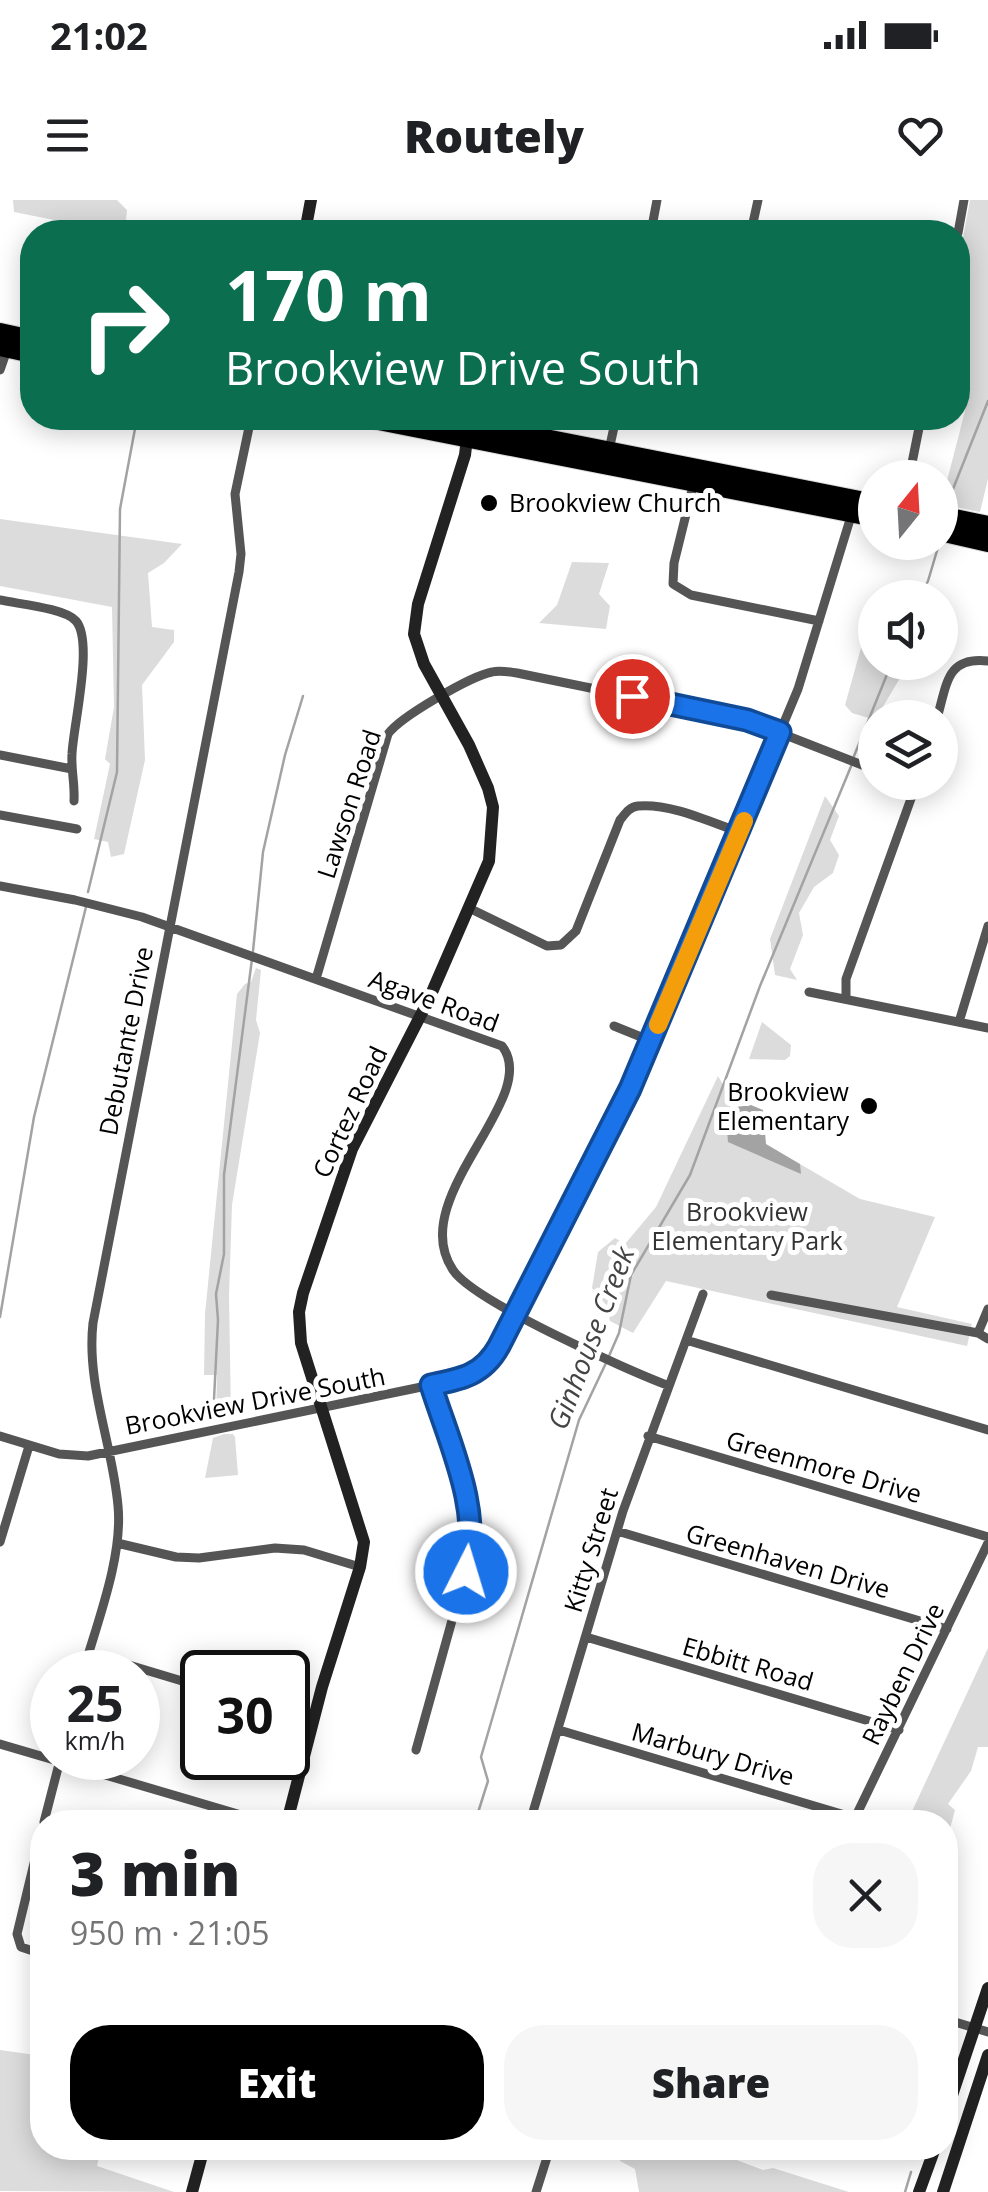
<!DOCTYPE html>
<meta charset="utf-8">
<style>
:root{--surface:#fff;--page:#f6f6f6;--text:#202124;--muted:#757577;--accent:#000}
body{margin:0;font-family:"Open Sans",sans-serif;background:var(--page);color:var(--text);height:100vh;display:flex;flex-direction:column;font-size:38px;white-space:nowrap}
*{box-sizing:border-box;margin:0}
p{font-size:32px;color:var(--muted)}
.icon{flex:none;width:55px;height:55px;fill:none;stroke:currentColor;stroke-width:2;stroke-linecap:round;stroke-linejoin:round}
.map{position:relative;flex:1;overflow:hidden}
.panel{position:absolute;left:30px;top:1610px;width:928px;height:350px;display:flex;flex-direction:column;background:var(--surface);border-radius:40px;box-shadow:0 5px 25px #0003}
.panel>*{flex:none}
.guide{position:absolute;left:20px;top:20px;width:950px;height:210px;border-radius:40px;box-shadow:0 5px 25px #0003;background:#0b6e4f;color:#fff;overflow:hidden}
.needle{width:65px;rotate:18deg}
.buttons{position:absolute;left:858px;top:260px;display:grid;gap:20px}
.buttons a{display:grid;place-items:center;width:100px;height:100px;border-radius:50%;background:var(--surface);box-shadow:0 5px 25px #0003;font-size:50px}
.speed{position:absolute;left:30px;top:1450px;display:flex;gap:20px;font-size:50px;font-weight:700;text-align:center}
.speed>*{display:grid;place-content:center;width:130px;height:130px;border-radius:50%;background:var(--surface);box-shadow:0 5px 25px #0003;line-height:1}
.speed small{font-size:25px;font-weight:400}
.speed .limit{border:5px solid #111;border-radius:15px;background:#fff;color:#111}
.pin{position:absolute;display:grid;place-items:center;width:85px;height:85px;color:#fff;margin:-42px;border:5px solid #fff;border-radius:50%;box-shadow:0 2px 10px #0007}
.me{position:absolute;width:110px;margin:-55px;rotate:5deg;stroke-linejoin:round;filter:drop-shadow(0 0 8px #0008)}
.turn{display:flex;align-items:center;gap:35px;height:210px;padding:0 40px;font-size:45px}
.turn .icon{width:130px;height:130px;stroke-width:2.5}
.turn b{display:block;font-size:70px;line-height:85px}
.round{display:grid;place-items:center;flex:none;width:105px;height:105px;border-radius:40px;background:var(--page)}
.headline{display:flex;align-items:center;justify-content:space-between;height:170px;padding:0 40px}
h1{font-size:60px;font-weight:800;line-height:75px}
.action{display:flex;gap:20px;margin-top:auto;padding:20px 40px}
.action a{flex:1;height:115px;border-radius:40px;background:var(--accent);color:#fff;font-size:40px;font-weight:800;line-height:115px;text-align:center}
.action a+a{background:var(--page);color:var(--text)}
.status{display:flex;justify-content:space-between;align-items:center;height:70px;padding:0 50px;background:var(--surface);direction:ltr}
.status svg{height:28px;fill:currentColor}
header{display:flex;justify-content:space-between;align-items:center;height:130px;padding:0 40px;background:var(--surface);font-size:45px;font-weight:800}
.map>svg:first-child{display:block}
.green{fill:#dcdcdc}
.water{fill:#a3a3a3}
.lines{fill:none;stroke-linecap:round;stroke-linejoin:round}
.stream{stroke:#a3a3a3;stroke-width:2.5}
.highway-casing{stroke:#dbdbdb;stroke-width:20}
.street{stroke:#555;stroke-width:9}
.secondary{stroke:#222;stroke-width:12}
.highway{stroke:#000;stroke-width:18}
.route-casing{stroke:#114b97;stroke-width:25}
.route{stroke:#1a73e8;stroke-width:18}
.slow{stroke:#f59e0b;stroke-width:18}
.poi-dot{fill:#000;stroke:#fff;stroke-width:4}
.labels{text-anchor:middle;stroke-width:10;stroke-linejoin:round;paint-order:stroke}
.poi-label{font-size:25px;fill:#000;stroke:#fff;text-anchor:start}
.street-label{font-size:25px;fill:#000;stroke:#fff}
.park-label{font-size:25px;fill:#333;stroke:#fff}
.water-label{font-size:28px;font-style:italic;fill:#444;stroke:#fff}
</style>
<div class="status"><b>21:02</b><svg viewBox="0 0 49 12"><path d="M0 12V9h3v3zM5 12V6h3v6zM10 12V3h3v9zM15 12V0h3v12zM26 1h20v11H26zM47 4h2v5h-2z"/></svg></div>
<header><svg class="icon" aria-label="menu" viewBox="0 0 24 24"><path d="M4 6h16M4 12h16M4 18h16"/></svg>Routely<svg class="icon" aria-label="heart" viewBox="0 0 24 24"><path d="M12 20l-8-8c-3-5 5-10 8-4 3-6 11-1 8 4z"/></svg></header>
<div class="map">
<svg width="988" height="1992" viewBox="0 0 988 1992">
<rect width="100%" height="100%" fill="#fff"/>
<path class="green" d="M 13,0 L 117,0 L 127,10 L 125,30 L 114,32 L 14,12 Z
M 970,0 L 988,0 L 988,279 L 980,312 L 941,304 L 965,211 L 965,193 L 958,186 L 958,64 Z
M 0,319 L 182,344 L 164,363 L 148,373 L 152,427 L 174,430 L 174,442 L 142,485 L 145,560 L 124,654 L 111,657 L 108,642 L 94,639 L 110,564 L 105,559 L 114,507 L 112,407 L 0,386 Z
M 572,362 L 609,363 L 599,394 L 610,406 L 606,429 L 539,423 L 557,405 Z
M 875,398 L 875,462 L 909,463 L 875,520 L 852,513 L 845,505 Z
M 825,596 L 839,616 L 830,640 L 839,655 L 833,673 L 814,687 L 799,713 L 803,735 L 790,769 L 797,780 L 775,775 L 770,739 Z
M 256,768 L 261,770 L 256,820 L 260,833 L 232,1005 L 229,1096 L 231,1215 L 216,1216 L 217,1175 L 204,1175 L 205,1114 L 237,794 L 245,784 L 251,782 Z
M 762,822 L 791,845 L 790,856 L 785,860 L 749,859 Z
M 718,876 L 736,907 L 727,930 L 767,957 L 800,973 L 800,964 L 860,999 L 935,1017 L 897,1107 L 972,1124 L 967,1146 L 666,1081 L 633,1133 L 610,1121 L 607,1106 L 592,1088 L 598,1052 L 615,1038 L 625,1044 L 656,1007 Z
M 224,1234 L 233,1234 L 235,1237 L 238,1275 L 205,1278 L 213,1238 Z
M 988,1448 L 988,1547 L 978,1547 L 971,1571 L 948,1604 L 955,1610 L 945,1647 L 945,1622 L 907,1622 Z
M 0,1850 L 42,1856 L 42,1948 L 101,1948 L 97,1966 L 174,1992 L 0,1991 Z
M 625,1948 L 705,1948 L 763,1970 L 773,1968 L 849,1992 L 639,1992 L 635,1969 L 620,1961 Z"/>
<path class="water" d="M 751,905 L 763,910 L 766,944 L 800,964 L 801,974 L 728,942 L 727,930 L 736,907 Z"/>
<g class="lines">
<path class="stream" d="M 947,304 L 988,201
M 919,398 L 928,381 L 939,344
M 854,556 L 892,462
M 88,692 L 117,572 L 120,309 L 137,218
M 253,751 L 263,652 L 285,555 L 303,496
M 0,1117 L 34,917 L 86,707
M 609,1156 L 619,1133 L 631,1075 L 690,975 L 760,786 L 852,564
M 213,1219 L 218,1120 L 216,1094 L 224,1054 L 224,975 L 252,759
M 475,1622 L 488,1581 L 481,1557 L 579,1220 L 606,1163
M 916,1958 L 918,1948
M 905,1992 L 911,1972"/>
<g class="highway-casing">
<path id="highway" d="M 0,132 L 32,139
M 0,147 L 32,154
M 363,218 L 875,318
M 443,218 L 875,303
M 940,315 L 988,325
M 940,332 L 988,343"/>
</g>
<path class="street" d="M 651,32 L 657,0
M 751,32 L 758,0
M 958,33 L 964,0
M 0,170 L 8,147
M 609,250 L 616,218
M 909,278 L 921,218
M 694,282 L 674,363 L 673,384 L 691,395 L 819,421
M 0,400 C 17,404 65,408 76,421 C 94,442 73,527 72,554 C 71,570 75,584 74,601
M 937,518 C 947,485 946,456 988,461
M 0,555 L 72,569
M 0,615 L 77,629
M 0,686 L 75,700 L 142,717 L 502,846 C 543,898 404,998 453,1070 C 473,1101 627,1170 667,1185
M 471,709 L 547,746 L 561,745 L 576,731 L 620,620 C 625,614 629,607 638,606 C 670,603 710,622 739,632
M 316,779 L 388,534 C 400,517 471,476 492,472 C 500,470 509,472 517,473 L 747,520 L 875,570
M 809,792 L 988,828
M 846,798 L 846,779 L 917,582
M 959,822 L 988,726
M 614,826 L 651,841
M 771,1095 L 978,1133 L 988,1139
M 978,1133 L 988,1109
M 686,1140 L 988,1230
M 0,1236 L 59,1254 L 88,1256 L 460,1179 L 474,1175 L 490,1162 L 596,957 L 659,822 L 798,489 L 852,313
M 648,1236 L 988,1337
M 617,1331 L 947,1429
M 0,1342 L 29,1246
M 117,1343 L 176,1357 L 199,1358 L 275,1348 L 304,1350 L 360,1367
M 586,1437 L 899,1530
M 89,1453 L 202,1487
M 83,1472 C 97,1423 123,1357 118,1306 C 113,1246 86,1184 93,1123 L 239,372 L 241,354 L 235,294 L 251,218
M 288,1511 L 313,1521
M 559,1530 L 855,1618
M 0,1544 L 265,1622
M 416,1550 L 471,1352 L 470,1311 L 431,1185
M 44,1622 L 60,1560
M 530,1622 L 623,1311 L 703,1094
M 853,1622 L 988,1343
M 42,1630 L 17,1734 L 21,1747 L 42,1754
M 945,1819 L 988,1832
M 536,1992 L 550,1948"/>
<path class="secondary" d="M 305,32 L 311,0
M 287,1622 L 322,1487 L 360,1367 L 364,1342 L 301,1143 L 299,1112 L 303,1093 L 352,949 L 429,799 L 489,661 L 493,607 L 488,588 L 469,545 L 424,464 L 414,434 L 418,404 L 465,255 L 467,238
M 945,1916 L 988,1788
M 192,1992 L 204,1948
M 919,1992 L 935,1948
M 943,1992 L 988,1855"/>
<use href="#highway" class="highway"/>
</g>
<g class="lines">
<g class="route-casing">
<path id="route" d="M 466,1372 C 482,1310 450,1245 431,1185 C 462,1179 483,1175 499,1146 L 630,889 L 780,532 L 747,520 L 632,496"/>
</g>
<use href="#route" class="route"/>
<path class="slow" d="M 658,825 L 744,621"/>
</g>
<g class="poi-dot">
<circle cx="489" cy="303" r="10"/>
<circle cx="869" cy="906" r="10"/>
</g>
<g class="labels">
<g class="poi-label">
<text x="509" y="312">Brookview Church</text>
<text x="849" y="901" text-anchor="end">Brookview<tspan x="849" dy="29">Elementary</tspan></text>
</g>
<g class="street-label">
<text transform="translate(349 604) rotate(-72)" y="9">Lawson Road</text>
<text transform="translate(434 801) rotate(20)" y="9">Agave Road</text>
<text transform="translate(126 841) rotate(-79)" y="9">Debutante Drive</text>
<text transform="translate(350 912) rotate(-65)" y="9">Cortez Road</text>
<text transform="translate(255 1201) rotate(-11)" y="9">Brookview Drive South</text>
<text transform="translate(824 1267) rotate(16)" y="9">Greenmore Drive</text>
<text transform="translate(591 1350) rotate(-73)" y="9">Kitty Street</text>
<text transform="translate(788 1361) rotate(16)" y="9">Greenhaven Drive</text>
<text transform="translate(748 1464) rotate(16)" y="9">Ebbitt Road</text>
<text transform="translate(903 1474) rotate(-64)" y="9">Rayben Drive</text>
<text transform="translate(713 1554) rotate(16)" y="9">Marbury Drive</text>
</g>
<g class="park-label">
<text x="747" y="1021">Brookview<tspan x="747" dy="29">Elementary Park</tspan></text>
</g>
<g class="water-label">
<text transform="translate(591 1138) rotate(-69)" y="10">Ginhouse Creek</text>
</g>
</g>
</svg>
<div class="buttons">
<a><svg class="needle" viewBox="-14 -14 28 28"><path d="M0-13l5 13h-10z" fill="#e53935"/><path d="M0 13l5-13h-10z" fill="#757577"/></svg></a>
<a><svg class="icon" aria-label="sound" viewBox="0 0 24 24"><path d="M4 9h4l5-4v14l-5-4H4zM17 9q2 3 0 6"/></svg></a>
<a><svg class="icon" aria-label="layers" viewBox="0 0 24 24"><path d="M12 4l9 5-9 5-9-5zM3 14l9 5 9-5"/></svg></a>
</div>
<div class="speed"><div>25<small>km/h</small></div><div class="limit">30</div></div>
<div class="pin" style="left:632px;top:496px;background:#d93025"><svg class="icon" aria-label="arrive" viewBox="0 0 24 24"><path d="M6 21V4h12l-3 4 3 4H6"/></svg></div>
<svg class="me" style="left:466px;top:1372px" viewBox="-20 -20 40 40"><circle r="17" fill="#1a73e8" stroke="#fff" stroke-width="3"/><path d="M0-11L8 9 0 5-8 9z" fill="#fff"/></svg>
<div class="guide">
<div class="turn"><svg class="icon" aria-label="right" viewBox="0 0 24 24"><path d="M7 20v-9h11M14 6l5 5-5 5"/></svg><div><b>170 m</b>Brookview Drive South</div></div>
</div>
<section class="panel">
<div class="headline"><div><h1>3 min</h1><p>950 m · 21:05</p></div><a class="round"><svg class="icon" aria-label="close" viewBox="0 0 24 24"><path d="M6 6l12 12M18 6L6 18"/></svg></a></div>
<div class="action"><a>Exit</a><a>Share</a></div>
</section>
</div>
